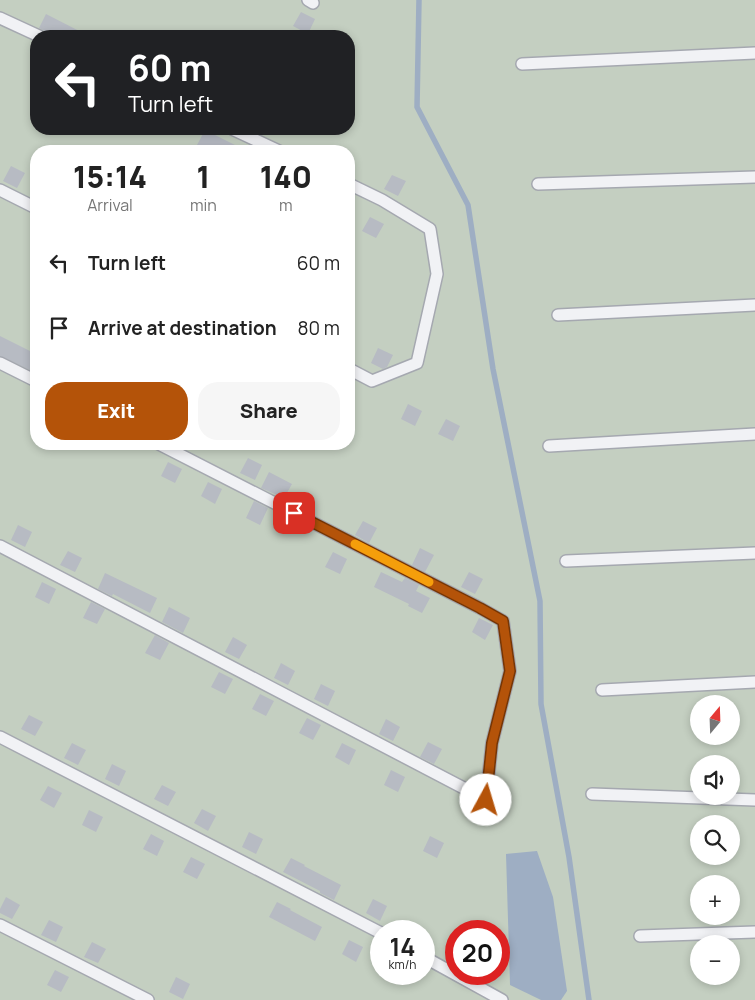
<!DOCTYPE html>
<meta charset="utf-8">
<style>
:root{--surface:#fff;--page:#f6f6f6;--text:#222;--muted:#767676;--accent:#b45309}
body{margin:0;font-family:Manrope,sans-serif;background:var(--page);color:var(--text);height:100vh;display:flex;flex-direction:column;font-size:19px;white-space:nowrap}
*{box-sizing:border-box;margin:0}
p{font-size:16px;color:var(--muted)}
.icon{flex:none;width:28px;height:28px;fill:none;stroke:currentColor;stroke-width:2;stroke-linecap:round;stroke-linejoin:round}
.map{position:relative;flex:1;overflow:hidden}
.sheet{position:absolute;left:30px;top:145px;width:325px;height:305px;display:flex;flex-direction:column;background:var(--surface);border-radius:20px;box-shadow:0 2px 8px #0003}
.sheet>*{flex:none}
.hud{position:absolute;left:30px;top:30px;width:325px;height:105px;border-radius:20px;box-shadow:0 2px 8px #0003;background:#202124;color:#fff;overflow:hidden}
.needle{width:32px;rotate:19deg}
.tools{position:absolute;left:690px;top:695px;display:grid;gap:10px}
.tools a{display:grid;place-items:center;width:50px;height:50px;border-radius:50%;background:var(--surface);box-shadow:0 2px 8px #0003;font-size:25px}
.speed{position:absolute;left:370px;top:920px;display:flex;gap:10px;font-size:25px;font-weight:700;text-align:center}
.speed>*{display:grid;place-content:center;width:65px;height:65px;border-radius:50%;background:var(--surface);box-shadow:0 2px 8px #0003;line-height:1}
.speed small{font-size:12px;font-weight:400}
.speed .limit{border:8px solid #d22;background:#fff;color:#111}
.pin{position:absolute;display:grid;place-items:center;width:42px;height:42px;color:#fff;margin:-21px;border-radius:10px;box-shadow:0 2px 8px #0006}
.me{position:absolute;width:55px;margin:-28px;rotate:6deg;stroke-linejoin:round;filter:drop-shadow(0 0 4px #0008)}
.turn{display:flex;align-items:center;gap:18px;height:105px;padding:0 15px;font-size:22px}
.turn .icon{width:65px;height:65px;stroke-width:2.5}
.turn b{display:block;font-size:35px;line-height:42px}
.eta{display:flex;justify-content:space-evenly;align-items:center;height:85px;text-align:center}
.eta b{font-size:30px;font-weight:800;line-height:35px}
.primary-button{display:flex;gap:10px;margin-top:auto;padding:10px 15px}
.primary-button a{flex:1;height:58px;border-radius:20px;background:var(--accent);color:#fff;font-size:20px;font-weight:800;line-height:58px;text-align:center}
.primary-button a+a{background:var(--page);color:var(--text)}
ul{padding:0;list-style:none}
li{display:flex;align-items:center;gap:15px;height:65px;padding:0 15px}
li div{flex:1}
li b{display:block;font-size:19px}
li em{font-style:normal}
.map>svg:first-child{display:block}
.green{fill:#c4cfc1;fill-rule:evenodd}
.water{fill:#9eaec3}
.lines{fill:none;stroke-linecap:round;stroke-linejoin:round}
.stream{stroke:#9eaec3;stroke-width:5.5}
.building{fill:#b7bbc3}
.service-casing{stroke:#a5a8b0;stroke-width:14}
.service{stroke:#f1f2f5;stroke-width:11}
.route-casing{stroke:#753606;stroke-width:12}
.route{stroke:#b45309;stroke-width:9}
.slow{stroke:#f59e0b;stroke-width:9}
</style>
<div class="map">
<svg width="755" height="1000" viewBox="0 0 755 1000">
<rect width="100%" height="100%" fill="#dfe1e6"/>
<path class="green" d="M 0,0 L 755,0 L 755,1000 L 0,1000 ZM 36,36 L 349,36 L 349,129 L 36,129 ZM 36,151 L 349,151 L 349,444 L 36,444 ZM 699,704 L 731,704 L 731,736 L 699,736 ZM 699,764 L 731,764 L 731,796 L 699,796 ZM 699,824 L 731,824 L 731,856 L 699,856 ZM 699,884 L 731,884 L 731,916 L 699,916 ZM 381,931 L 424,931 L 424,974 L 381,974 ZM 456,931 L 499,931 L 499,974 L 456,974 ZM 699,944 L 731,944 L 731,976 L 699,976 Z"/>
<path class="water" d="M 537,851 L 553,897 L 567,991 L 561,1000 L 541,1000 L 510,985 L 506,854 Z"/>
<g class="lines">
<path class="stream" d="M 419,0 L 417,107 L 468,205 L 493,369 L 540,601 L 541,704 L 569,857 L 589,1000"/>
</g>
<path class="building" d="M 301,12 L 315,19 L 308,34 L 293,26 Z
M 46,14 L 89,36 L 53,36 L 39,28 Z
M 205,130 L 247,151 L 210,151 L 197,145 Z
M 11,166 L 25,173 L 17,188 L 3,181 Z
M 392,175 L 406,181 L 398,196 L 384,189 Z
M 370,217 L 384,224 L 376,238 L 362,231 Z
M 0,336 L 36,354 L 36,373 L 0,356 Z
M 378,348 L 393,355 L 387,367 L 383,369 L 371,363 Z
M 408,404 L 422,411 L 415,426 L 401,419 Z
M 446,419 L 460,426 L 453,441 L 438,434 Z
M 248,458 L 262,465 L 255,480 L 240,473 Z
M 168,462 L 182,469 L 175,483 L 161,476 Z
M 269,472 L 292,484 L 284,498 L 261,488 Z
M 208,482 L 222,489 L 215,504 L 201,496 Z
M 254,501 L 268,508 L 260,525 L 246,518 Z
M 363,521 L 377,528 L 369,543 L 355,535 Z
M 18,525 L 32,532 L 25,547 L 11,540 Z
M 420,548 L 434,555 L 425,572 L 412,565 Z
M 68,551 L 82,558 L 75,572 L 60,565 Z
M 333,552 L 347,559 L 340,574 L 325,567 Z
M 381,572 L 402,582 L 405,578 L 419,585 L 416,591 L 430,598 L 422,613 L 408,606 L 409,604 L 374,587 Z
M 469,572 L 483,579 L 475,594 L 461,587 Z
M 105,573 L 157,598 L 150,613 L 113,594 L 112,596 L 98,589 Z
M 42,582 L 56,589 L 49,604 L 35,597 Z
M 91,602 L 105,609 L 97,624 L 83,618 Z
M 169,607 L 190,618 L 183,633 L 162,622 Z
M 479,618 L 493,625 L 485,640 L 472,632 Z
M 155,635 L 169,643 L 160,660 L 145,653 Z
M 233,637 L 247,645 L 239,659 L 225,652 Z
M 281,663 L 295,671 L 288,685 L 274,678 Z
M 219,672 L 233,679 L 225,694 L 211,687 Z
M 321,684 L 335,691 L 328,706 L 314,699 Z
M 260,694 L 274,701 L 266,716 L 252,709 Z
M 29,715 L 43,722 L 35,736 L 21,729 Z
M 307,718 L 321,725 L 313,740 L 299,733 Z
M 386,719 L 400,727 L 393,741 L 379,734 Z
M 428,742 L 442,749 L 434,764 L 420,757 Z
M 72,743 L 86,750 L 78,765 L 64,758 Z
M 342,743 L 356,750 L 349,765 L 335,757 Z
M 112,764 L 126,771 L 119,786 L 105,779 Z
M 391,770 L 405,777 L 398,792 L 384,785 Z
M 162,785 L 176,792 L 168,806 L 154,799 Z
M 48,786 L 62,793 L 54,808 L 40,800 Z
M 202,809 L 216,816 L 208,831 L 194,823 Z
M 89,810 L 103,817 L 96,832 L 82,825 Z
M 249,832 L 263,839 L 256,854 L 242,847 Z
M 151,834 L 164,841 L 157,856 L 143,849 Z
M 430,836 L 444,843 L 437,858 L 423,851 Z
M 191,857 L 205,864 L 197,879 L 183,872 Z
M 291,858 L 305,865 L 304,866 L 341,885 L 334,900 L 320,893 L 320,891 L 283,872 Z
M 6,897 L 20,905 L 12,919 L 0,913 L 0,909 Z
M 373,899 L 387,906 L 380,921 L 366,913 Z
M 277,902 L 291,909 L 290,910 L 322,927 L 315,941 L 269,917 Z
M 49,920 L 63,927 L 56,942 L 41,935 Z
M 349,940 L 363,947 L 356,962 L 342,954 Z
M 92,942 L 106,949 L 98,963 L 84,957 Z
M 55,970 L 69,977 L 61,992 L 47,985 Z
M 176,977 L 190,984 L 183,999 L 169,992 Z"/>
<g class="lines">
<g class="service-casing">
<path id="service" d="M 308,0 L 313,3
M 0,18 L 39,36
M 522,64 L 755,53
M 232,129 L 279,151
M 349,184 L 382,200 L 430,229 L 437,274 L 417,363 L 372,381 L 349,369
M 538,184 L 755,177
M 0,190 L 36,208
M 558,315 L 755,305
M 0,363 L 36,381
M 159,444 L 480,608 L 503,621 L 510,671 L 492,743 L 486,799
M 549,446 L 755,434
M 0,546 L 502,808
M 566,561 L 755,553
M 602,690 L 755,682
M 0,737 L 381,933
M 592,794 L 755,800
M 0,925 L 148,1000
M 640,936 L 755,932
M 424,957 L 502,1000"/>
</g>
<use href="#service" class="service"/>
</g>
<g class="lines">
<g class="route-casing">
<path id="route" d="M 294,513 L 480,608 L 503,621 L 510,671 L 492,743 L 486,800"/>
</g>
<use href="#route" class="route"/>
<path class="slow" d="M 355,544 L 429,582"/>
</g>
</svg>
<div class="tools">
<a><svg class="needle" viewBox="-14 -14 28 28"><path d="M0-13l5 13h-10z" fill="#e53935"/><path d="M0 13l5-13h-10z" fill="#767676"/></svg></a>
<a><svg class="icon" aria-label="sound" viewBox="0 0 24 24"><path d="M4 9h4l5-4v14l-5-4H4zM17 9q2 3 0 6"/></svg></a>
<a><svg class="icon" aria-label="search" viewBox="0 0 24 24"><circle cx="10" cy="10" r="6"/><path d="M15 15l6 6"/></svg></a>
<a>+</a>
<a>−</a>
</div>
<div class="speed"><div>14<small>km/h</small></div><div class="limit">20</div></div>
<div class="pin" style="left:294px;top:513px;background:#d93025"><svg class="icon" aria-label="arrive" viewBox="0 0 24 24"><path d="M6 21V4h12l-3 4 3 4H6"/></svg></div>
<svg class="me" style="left:486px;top:800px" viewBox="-20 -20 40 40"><circle r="19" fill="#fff"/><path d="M0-13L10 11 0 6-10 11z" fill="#b45309"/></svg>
<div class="hud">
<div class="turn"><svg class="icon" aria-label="left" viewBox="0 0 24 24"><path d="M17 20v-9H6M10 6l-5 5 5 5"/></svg><div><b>60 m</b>Turn left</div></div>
</div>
<section class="sheet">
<div class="eta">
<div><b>15:14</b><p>Arrival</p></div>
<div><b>1</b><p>min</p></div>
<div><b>140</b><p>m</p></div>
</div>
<ul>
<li><svg class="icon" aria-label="left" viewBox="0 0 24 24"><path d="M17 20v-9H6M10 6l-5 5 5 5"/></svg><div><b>Turn left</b></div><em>60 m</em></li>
<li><svg class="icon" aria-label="arrive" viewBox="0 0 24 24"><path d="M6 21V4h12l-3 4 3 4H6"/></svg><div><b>Arrive at destination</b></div><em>80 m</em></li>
</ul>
<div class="primary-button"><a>Exit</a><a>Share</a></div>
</section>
</div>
